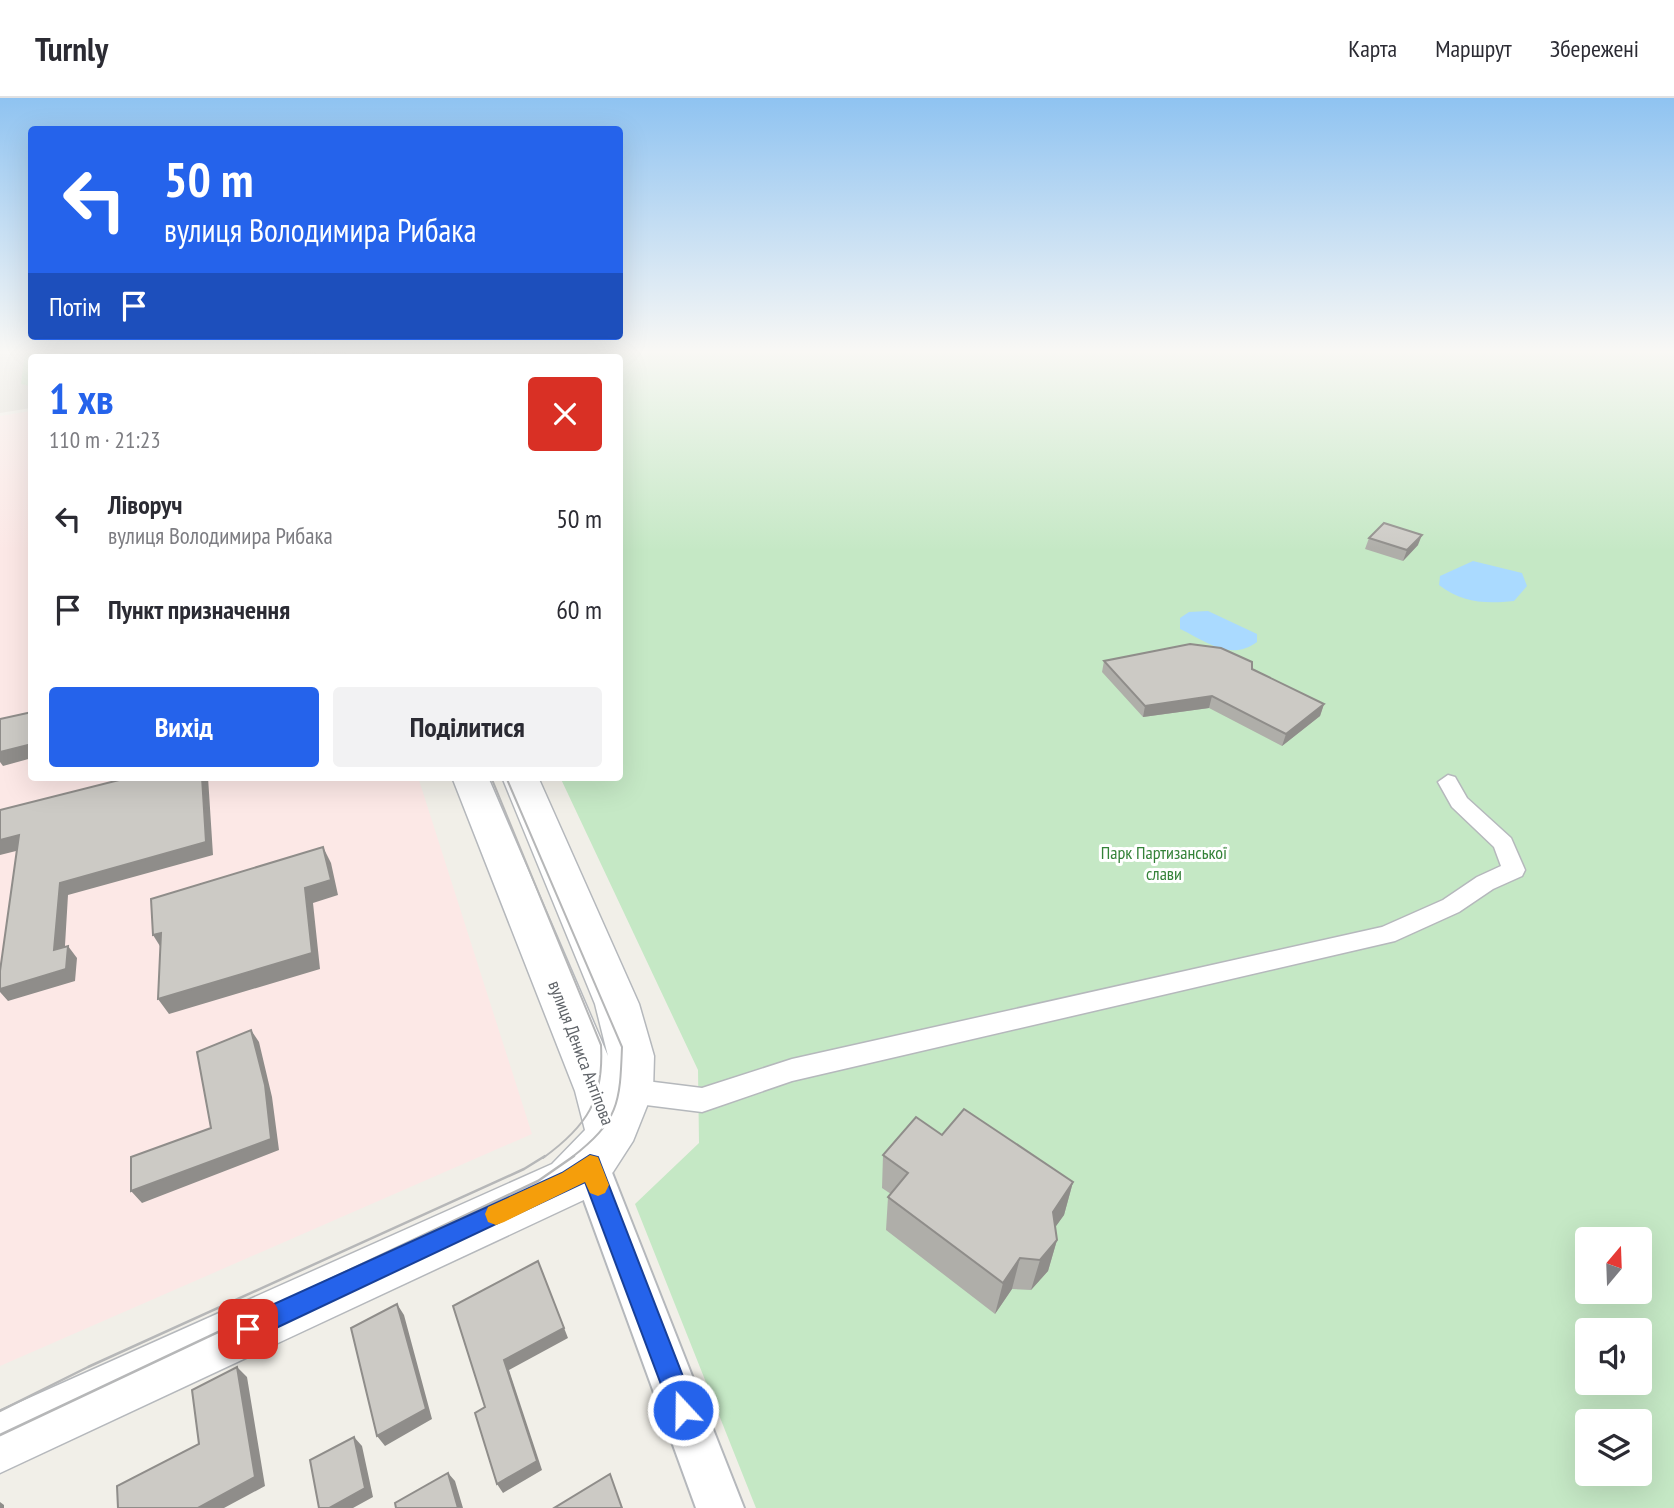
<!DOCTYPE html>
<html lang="uk">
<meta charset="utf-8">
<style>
:root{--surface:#fff;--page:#f2f2f3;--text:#2b2b33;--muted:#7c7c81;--line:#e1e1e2;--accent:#2563eb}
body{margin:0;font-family:"PT Sans Narrow",sans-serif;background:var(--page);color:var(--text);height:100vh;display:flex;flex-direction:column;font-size:26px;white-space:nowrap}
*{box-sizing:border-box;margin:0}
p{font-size:23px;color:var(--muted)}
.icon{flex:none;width:38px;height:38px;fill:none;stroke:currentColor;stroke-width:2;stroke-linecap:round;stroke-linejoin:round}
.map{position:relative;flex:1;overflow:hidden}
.sheet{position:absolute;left:28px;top:256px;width:595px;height:427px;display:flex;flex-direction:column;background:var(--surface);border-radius:7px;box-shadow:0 7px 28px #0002}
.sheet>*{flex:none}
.banner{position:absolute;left:28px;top:28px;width:595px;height:214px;border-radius:7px;box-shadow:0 7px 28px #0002;background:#2563eb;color:#fff;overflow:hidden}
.needle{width:46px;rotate:19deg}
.controls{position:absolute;left:1575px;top:1129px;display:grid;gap:14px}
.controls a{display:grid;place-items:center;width:77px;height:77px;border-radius:7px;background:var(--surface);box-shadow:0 7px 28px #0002;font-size:35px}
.pin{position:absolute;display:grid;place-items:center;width:60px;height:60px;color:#fff;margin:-30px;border-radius:14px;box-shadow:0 4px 10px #0006}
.me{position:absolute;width:77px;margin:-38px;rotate:339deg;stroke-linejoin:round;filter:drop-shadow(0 0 5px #0008)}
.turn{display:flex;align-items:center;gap:24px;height:147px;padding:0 21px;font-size:32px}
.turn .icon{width:91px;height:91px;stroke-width:2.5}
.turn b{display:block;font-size:49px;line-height:60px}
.then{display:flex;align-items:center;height:66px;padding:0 21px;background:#0003;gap:14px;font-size:26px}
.round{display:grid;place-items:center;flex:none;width:74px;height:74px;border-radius:7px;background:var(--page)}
.overview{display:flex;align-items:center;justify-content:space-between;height:119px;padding:0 21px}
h1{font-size:42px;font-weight:700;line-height:52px;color:var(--accent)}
.primary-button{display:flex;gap:14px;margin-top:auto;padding:14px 21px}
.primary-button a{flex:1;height:80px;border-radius:7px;background:var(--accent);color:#fff;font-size:28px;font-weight:700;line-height:80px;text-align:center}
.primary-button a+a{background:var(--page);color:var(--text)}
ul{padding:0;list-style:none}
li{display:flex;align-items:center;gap:21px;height:91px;padding:0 21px}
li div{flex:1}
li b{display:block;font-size:26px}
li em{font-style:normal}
header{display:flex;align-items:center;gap:42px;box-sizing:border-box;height:98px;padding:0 35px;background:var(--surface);border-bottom:2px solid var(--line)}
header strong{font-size:33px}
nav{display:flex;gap:38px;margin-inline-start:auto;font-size:24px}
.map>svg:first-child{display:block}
.education{fill:#e1ded6}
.medical{fill:#fce8e6}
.green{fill:#c5e8c5;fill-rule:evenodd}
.water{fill:#aadaff}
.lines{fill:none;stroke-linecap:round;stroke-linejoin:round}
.pedestrian-casing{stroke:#b5b8bc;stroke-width:3}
.minor-casing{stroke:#b5b8bc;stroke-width:4}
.tertiary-casing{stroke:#b5b8bc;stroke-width:3}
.pedestrian{fill:#fff;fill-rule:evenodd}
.minor{fill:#fff;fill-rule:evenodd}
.tertiary{fill:#fff;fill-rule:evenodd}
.tram-far1{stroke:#b6b7b8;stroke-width:2}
.tram{stroke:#b6b7b8;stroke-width:2.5}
.wall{fill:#afaea9}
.shaded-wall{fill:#8f8d8a}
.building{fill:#cccac5;stroke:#8f8d8a;stroke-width:2}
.route{fill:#2563eb;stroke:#184099;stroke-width:2}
.slow{fill:#f59e0b}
.labels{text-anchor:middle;stroke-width:6;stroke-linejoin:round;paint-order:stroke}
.park-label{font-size:18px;fill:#348238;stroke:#fff}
.street-label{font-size:18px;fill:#5f6368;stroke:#fff}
</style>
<header>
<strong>Turnly</strong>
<nav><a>Карта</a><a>Маршрут</a><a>Збережені</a></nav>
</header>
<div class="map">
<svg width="1674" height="1410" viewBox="0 0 1674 1410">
<rect width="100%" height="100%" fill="#f1efe8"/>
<path class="education" d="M 0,255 L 152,255 L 153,259 L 32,259 L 31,310 L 0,315 Z"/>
<path class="medical" d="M 31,313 L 32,679 L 418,679 L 532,1036 L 0,1268 L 0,318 Z"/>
<path class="green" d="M 25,255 L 116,255 L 116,259 L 32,259 L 31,288 L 21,286 Z
M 356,255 L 1674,255 L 1674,1410 L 756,1410 L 635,1106 L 699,1045 L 698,972 L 560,679 L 620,679 L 620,259 L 358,259 ZM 1587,1141 L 1640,1141 L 1640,1194 L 1587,1194 ZM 1587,1232 L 1640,1232 L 1640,1284 L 1587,1284 ZM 1587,1323 L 1640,1323 L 1640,1376 L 1587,1376 Z"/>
<path class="water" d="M 1473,463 L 1522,475 L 1527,488 L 1514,503 C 1485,506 1462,505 1439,487 L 1440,478 Z
M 1208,513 L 1257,536 L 1257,544 C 1230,564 1206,543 1180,531 L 1180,520 L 1189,514 Z"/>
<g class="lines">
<g class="pedestrian-casing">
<path id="pedestrian" d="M 1448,677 L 1455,679 L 1467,700 L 1511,740 L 1525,772 L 1522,778 L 1493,791 L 1459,814 L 1395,843 L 792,983 L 702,1014 L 630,1005 L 620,1001 L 616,993 L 620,985 L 630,981 L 702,990 L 792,961 L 1382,829 L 1443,802 L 1477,779 L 1501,768 L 1494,749 L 1452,709 L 1438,684 Z"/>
</g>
<g class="minor-casing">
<path id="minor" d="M 590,1049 L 604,1054 L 609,1067 L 744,1410 L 696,1410 L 571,1067 L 576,1054 Z"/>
</g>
<g class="tertiary-casing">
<path id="tertiary" d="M 294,255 L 314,255 L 316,259 L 296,259 Z
M 325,255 L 345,255 L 347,259 L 327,259 Z
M 452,679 L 488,679 L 608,958 L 595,906 L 502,679 L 538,679 L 639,906 L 654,958 L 653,993 L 633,1043 L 613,1074 L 588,1100 L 0,1375 L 0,1313 L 552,1066 L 585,1032 L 575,993 Z"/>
</g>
<use href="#pedestrian" class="pedestrian"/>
<use href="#minor" class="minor"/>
<use href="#tertiary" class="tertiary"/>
<path class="tram-far1" d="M 324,255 L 325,259
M 491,679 L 601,947 C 604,1002 587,1028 543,1060
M 506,679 L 622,949 C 620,1005 619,1023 571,1060"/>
<path class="tram" d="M 0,1313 L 88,1269 L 524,1071 L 545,1058
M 0,1337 L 538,1083 L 574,1058"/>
</g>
<path class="wall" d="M 1369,440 L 1418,447 L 1403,463 L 1365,451 Z
M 1104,563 L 1252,571 L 1324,606 L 1320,618 L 1282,648 L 1209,610 L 1143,619 L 1102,574 Z
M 942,1037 L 1073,1084 L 1064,1117 L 1055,1129 L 1057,1142 L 1048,1173 L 1031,1192 L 1012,1191 L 995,1216 L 886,1132 L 888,1099 L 891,1096 L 882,1090 L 883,1057 Z"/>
<path class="shaded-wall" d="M 1422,437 L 1418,447 L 1403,463 L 1407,452 Z
M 1212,598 L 1209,610 L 1143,619 L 1145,608 Z
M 1324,606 L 1320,618 L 1282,648 L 1286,636 Z
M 32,646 L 32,660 L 3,668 L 0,664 L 0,654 Z
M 202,679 L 208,679 L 213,757 L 68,797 L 64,864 L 54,852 L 60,785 Z
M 19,737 L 28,750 L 0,757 L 0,742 Z
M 323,749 L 331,765 L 338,797 L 313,805 L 320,871 L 169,916 L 158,901 L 305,790 Z
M 161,835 L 163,853 L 153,837 Z
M 68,848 L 77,860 L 75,883 L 8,903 L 0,894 L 0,891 Z
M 251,932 L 259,944 L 272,999 L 279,1052 L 142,1105 L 131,1093 L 271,1041 Z
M 1073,1084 L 1064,1117 L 1044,1145 L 1053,1114 Z
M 1057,1142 L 1048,1173 L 1031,1192 L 1040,1162 Z
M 1020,1160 L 1012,1191 L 995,1216 L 1003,1185 Z
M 538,1163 L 568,1240 L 509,1272 L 542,1372 L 503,1395 L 497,1386 L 504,1262 Z
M 397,1206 L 404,1217 L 432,1321 L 385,1348 L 377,1338 Z
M 237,1269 L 247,1279 L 265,1388 L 224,1410 L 198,1410 Z
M 354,1339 L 362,1348 L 373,1399 L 353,1410 L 329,1410 Z
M 448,1375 L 455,1383 L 463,1410 L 458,1410 Z
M 0,1404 L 4,1407 L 4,1410 L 0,1410 Z"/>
<path class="building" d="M 1384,425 L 1422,437 L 1407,452 L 1369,440 Z
M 1190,546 L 1221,550 L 1252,564 L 1252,571 L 1324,606 L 1286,636 L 1212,598 L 1145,608 L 1104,563 Z
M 32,614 L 32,646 L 0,654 L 0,621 Z
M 131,679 L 202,679 L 206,744 L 60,785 L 54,852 L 68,848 L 66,871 L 0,891 L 0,873 L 19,737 L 0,742 L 0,712 Z
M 323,749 L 331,782 L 305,790 L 312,855 L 158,901 L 161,835 L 153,837 L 151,801 Z
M 251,932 L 265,987 L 271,1041 L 131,1093 L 131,1059 L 211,1030 L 197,954 Z
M 964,1011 L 1073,1084 L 1053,1114 L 1057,1142 L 1040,1162 L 1020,1160 L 1003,1185 L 888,1099 L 908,1075 L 883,1057 L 916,1019 L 942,1037 Z
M 538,1163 L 564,1230 L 504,1262 L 537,1363 L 497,1386 L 475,1315 L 485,1309 L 453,1208 Z
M 397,1206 L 426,1311 L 377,1338 L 351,1230 Z
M 237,1269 L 255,1379 L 198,1410 L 118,1410 L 117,1388 L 199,1346 L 192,1292 Z
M 354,1339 L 365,1390 L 329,1410 L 319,1410 L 310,1362 Z
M 448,1375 L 458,1410 L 396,1410 L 395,1405 Z
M 610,1376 L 622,1410 L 554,1410 Z"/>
<linearGradient id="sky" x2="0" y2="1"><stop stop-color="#8fc3f1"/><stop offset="0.56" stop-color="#f9f8f5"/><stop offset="1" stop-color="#f9f8f5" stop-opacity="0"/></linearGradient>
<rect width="1674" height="453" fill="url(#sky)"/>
<path class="route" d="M 590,1057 L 598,1059 L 601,1067 L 696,1312 L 692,1321 L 683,1325 L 674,1321 L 585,1084 L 257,1239 L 248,1243 L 239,1239 L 235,1231 L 239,1222 L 562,1075 Z"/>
<path class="slow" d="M 590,1057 L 598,1059 L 609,1087 L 605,1095 L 598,1098 L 590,1095 L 585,1084 L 504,1124 L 496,1127 L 488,1124 L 485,1116 L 488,1109 L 562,1075 Z"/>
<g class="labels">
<g class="park-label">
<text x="1164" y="761">Парк Партизанської<tspan x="1164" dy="21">слави</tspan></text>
</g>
<g class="street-label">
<text transform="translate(581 955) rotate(69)" y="6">вулиця Дениса Антіпова</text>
</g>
</g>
</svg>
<div class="controls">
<a><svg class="needle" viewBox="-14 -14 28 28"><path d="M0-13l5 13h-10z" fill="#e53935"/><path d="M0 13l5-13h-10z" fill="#7c7c81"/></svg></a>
<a><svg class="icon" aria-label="sound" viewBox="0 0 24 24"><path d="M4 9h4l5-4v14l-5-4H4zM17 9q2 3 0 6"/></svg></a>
<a><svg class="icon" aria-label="layers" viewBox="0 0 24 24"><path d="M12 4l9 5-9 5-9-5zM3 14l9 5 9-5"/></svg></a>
</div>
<div class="pin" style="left:248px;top:1231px;background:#d93025"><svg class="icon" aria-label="arrive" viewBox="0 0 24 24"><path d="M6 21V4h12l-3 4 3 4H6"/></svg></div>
<svg class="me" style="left:683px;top:1312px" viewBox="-20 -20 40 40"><circle r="17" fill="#2563eb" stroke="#fff" stroke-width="3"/><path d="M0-11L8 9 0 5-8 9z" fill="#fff"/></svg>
<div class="banner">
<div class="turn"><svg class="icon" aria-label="left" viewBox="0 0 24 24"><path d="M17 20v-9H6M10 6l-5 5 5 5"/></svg><div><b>50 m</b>вулиця Володимира Рибака</div></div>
<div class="then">Потім<svg class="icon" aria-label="arrive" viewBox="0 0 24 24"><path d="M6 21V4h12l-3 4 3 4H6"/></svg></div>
</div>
<section class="sheet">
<div class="overview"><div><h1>1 хв</h1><p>110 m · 21:23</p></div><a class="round" style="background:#d93025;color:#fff"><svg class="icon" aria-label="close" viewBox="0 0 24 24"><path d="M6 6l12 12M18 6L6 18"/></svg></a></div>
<ul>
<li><svg class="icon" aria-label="left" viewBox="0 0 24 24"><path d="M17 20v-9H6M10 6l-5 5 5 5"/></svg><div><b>Ліворуч</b><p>вулиця Володимира Рибака</p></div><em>50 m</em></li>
<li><svg class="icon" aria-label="arrive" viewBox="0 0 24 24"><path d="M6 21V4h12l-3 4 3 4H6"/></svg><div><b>Пункт призначення</b></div><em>60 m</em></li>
</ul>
<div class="primary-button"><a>Вихід</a><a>Поділитися</a></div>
</section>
</div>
